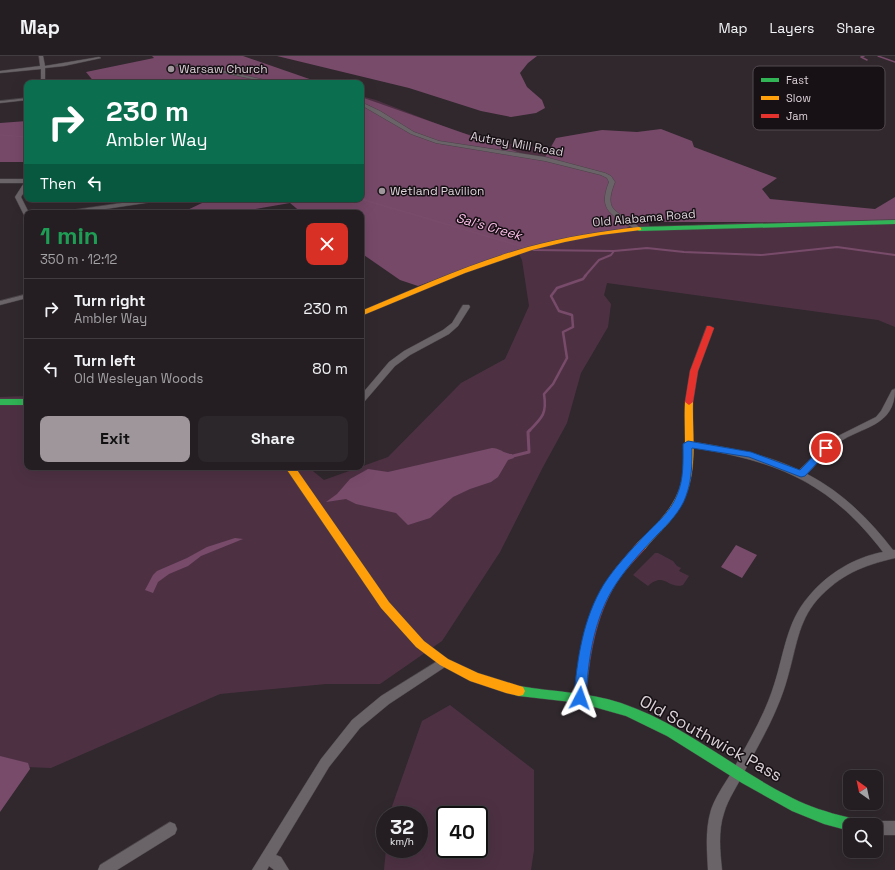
<!DOCTYPE html>
<meta charset="utf-8">
<style>
:root{--surface:#241e22;--page:#2c272a;--text:#f1f3f6;--muted:#a3a2a5;--line:#413c40;--accent:#9f969c}
body{margin:0;font-family:"Space Grotesk",sans-serif;background:var(--page);color:var(--text);height:100vh;display:flex;flex-direction:column;font-size:15px;white-space:nowrap}
*{box-sizing:border-box;margin:0}
p{font-size:13px;color:var(--muted)}
.icon{flex:none;width:22px;height:22px;fill:none;stroke:currentColor;stroke-width:2;stroke-linecap:round;stroke-linejoin:round}
.map{position:relative;flex:1;overflow:hidden}
.sheet{position:absolute;left:24px;top:154px;width:340px;height:260px;display:flex;flex-direction:column;background:var(--surface);border-radius:8px;box-shadow:0 4px 16px #0002,0 0 0 1px var(--line)}
.sheet>*{flex:none}
.banner{position:absolute;left:24px;top:24px;width:340px;height:122px;border-radius:8px;box-shadow:0 4px 16px #0002,0 0 0 1px var(--line);background:#0b6e4f;color:#fff;overflow:hidden}
.needle{width:26px;rotate:327deg}
.controls{position:absolute;left:843px;top:714px;display:grid;gap:8px}
.controls a{display:grid;place-items:center;width:40px;height:40px;border-radius:8px;background:var(--surface);box-shadow:0 4px 16px #0002,0 0 0 1px var(--line);font-size:20px}
.speed{position:absolute;left:376px;top:750px;display:flex;gap:8px;font-size:20px;font-weight:700;text-align:center}
.speed>*{display:grid;place-content:center;width:52px;height:52px;border-radius:50%;background:var(--surface);box-shadow:0 4px 16px #0002,0 0 0 1px var(--line);line-height:1}
.speed small{font-size:10px;font-weight:400}
.speed .limit{border:2px solid #111;border-radius:6px;background:#fff;color:#111}
.pin{position:absolute;display:grid;place-items:center;width:34px;height:34px;color:#fff;margin:-17px;border:2px solid #fff;border-radius:50%;box-shadow:0 1px 4px #0007}
.me{position:absolute;width:44px;margin:-22px;rotate:4deg;stroke-linejoin:round;filter:drop-shadow(0 0 3px #0008)}
.turn{display:flex;align-items:center;gap:14px;height:84px;padding:0 16px;font-size:18px}
.turn .icon{width:52px;height:52px;stroke-width:2.5}
.turn b{display:block;font-size:28px;line-height:34px}
.then{display:flex;align-items:center;height:38px;padding:0 16px;background:#0003;gap:8px;font-size:15px}
.round{display:grid;place-items:center;flex:none;width:42px;height:42px;border-radius:8px;background:var(--page)}
.summary{display:flex;align-items:center;justify-content:space-between;height:68px;padding:0 16px}
h1{font-size:24px;font-weight:700;line-height:30px;color:#1e9e55}
.cta{display:flex;gap:8px;margin-top:auto;padding:8px 16px}
.cta a{flex:1;height:46px;border-radius:8px;background:var(--accent);color:#111;font-size:16px;font-weight:700;line-height:46px;text-align:center}
.cta a+a{background:var(--page);color:var(--text)}
ul{padding:0;list-style:none}
li{display:flex;align-items:center;gap:12px;height:60px;padding:0 16px;border-top:1px solid var(--line)}
li div{flex:1}
li b{display:block;font-size:15px}
li em{font-style:normal}
header{display:flex;align-items:center;gap:24px;box-sizing:border-box;height:56px;padding:0 20px;background:var(--surface);border-bottom:1px solid var(--line)}
header strong{font-size:19px}
nav{display:flex;gap:22px;margin-inline-start:auto;font-size:14px}
.map>svg:first-child{display:block}
.green{fill:#4d3143;fill-rule:evenodd}
.forest{fill:#764968}
.water{fill:#794b6b}
.lines{fill:none;stroke-linecap:round;stroke-linejoin:round}
.stream-far3{stroke:#794b6b;stroke-width:1.5}
.stream-far2{stroke:#794b6b;stroke-width:2}
.stream-far1{stroke:#794b6b;stroke-width:2.5}
.stream{stroke:#794b6b;stroke-width:3}
.street-casing{stroke:#4b4448;stroke-width:1}
.fast-casing{stroke:#4b4448;stroke-width:1}
.slow-casing{stroke:#4b4448;stroke-width:1}
.jam-casing{stroke:#4b4448;stroke-width:1}
.street{fill:#6a6468;fill-rule:evenodd}
.fast{fill:#30b455;fill-rule:evenodd}
.slow{fill:#ff9f0a;fill-rule:evenodd}
.jam{fill:#e5322d;fill-rule:evenodd}
.route{fill:#1a73e8;stroke:#114b97}
.poi-dot{fill:#9f969c;stroke:#171015;stroke-width:1.5}
.labels{text-anchor:middle;stroke-width:3;stroke-linejoin:round;paint-order:stroke}
.far-poi-label{font-size:12px;fill:#dbd2d8;stroke:#171015;text-anchor:start}
.far-street-label{font-size:12px;fill:#dbd2d8;stroke:#171015}
.far-water-label{font-size:13px;font-style:italic;fill:#fdbee8;stroke:#171015}
.near-street-label{font-size:17px;fill:#dbd2d8;stroke:#171015}
.key{fill:#171015;stroke:#524a50;stroke-width:1}
.key-label{font-size:11px;fill:#dbd2d8}
</style>
<header>
<strong>Map</strong>
<nav><a>Map</a><a>Layers</a><a>Share</a></nav>
</header>
<div class="map">
<svg width="895" height="814" viewBox="0 0 895 814">
<rect width="100%" height="100%" fill="#30282d"/>
<path class="green" d="M 361,40 L 376,44 L 458,76 L 504,87 L 566,95 L 640,144 L 650,171 L 756,166 L 895,167 L 895,271 L 878,264 L 607,227 L 604,239 L 611,248 L 608,271 L 581,317 L 567,367 L 543,411 L 500,496 L 442,585 L 380,628 L 326,628 L 220,638 L 51,712 L 0,710 L 0,341 L 27,340 L 27,411 L 308,411 L 324,424 L 388,401 L 461,327 L 505,303 L 529,250 L 522,204 L 518,196 L 361,157 Z
M 655,497 L 658,497 L 673,505 L 677,510 L 681,512 L 679,515 L 689,520 L 683,529 C 668,534 665,515 648,530 L 633,519 Z
M 450,649 L 534,714 L 534,794 L 531,814 L 384,814 L 386,793 L 419,793 L 419,759 L 390,759 L 390,756 L 422,665 ZM 445,759 L 479,759 L 479,793 L 445,793 Z"/>
<path class="forest" d="M 152,0 L 243,0 L 321,27 L 95,27 L 86,16 L 154,2 Z
M 361,41 L 543,105 L 556,82 L 602,74 L 637,76 L 661,73 L 692,85 L 694,91 L 777,122 L 762,133 L 770,143 L 875,153 L 895,141 L 895,166 L 636,166 L 625,173 L 517,194 L 418,230 L 400,224 L 361,197 L 361,157 L 302,157 L 290,147 L 233,157 L 181,157 L 202,147 L 206,143 L 361,143 Z
M 27,65 L 27,106 L 0,106 L 0,67 Z"/>
<path class="water" d="M 277,0 L 537,0 L 528,7 L 520,17 L 527,31 L 542,44 L 545,52 L 536,57 L 511,61 L 481,55 L 409,32 Z
M 492,392 C 500,392 504,398 512,398 L 514,402 L 508,404 L 498,421 L 491,426 L 470,433 L 453,441 L 430,462 L 408,469 L 396,457 L 356,448 L 346,443 L 326,446 L 337,438 L 350,423 L 368,413 L 388,416 Z
M 235,482 L 243,483 L 201,500 L 188,510 L 169,518 L 158,526 L 153,537 L 145,534 L 153,519 L 157,515 L 187,502 L 207,491 Z
M 736,489 L 757,499 L 742,522 L 721,511 Z
M 0,700 L 28,707 L 30,713 L 0,756 Z"/>
<g class="lines">
<path class="stream-far3" d="M 864,0 L 861,1 L 867,4
M 878,0 L 895,6
M 0,79 L 27,81"/>
<path class="stream-far2" d="M 361,143 L 534,194 L 614,195 L 647,192 L 684,196 L 761,199 L 837,191 L 895,199
M 585,220 L 599,204 L 611,199 L 614,195"/>
<path class="stream-far1" d="M 529,375 C 543,361 547,357 544,338 L 553,328 L 567,302 L 563,276 L 573,271 L 572,259 L 559,255 L 551,240 L 557,232 L 583,223 L 586,219"/>
<path class="stream" d="M 513,400 L 529,396 L 528,376 L 530,374"/>
<g class="street-casing">
<path id="street" d="M 39,0 L 43,0 L 45,10 L 99,1 L 101,2 L 64,10 L 45,12 L 45,27 L 41,27 L 41,13 L 0,17 L 0,15 L 40,10 Z
M 177,8 L 225,15 L 278,27 L 270,27 L 225,17 L 175,10 Z
M 27,42 L 27,44 L 0,47 L 0,45 Z
M 361,46 L 380,55 L 414,76 L 439,85 L 545,101 L 605,117 L 611,120 L 615,126 C 601,160 622,154 640,172 L 635,173 C 613,159 597,156 609,126 L 607,122 L 601,119 L 545,105 L 436,87 L 411,78 L 361,49 Z
M 0,123 L 27,123 L 27,131 L 21,141 L 29,157 L 27,157 L 27,161 L 24,159 L 15,141 L 24,127 L 0,127 Z
M 150,143 L 152,144 L 152,146 L 79,157 L 63,157 L 66,155 Z
M 27,238 L 27,242 L 0,249 L 0,245 Z
M 463,249 L 469,249 L 470,251 L 458,270 L 449,278 L 410,299 L 395,310 L 364,346 L 361,347 L 361,339 L 389,306 L 404,295 L 443,274 L 452,267 Z
M 895,333 C 895,371 862,370 838,387 C 827,395 817,408 807,418 C 842,436 869,463 893,494 L 895,494 L 895,502 C 862,510 841,518 817,544 C 798,566 796,593 788,620 C 779,654 761,685 744,716 C 738,729 728,743 724,757 C 718,775 720,795 722,814 L 708,814 C 707,794 705,774 711,754 C 715,742 723,730 730,719 C 745,692 762,664 772,635 C 784,602 785,567 809,540 C 827,518 855,501 883,496 C 828,424 774,404 687,391 L 683,388 L 687,385 C 725,391 764,397 799,414 L 832,383 L 876,361 L 881,355 L 892,334 Z
M 444,601 L 448,603 L 450,606 L 448,609 L 389,648 L 360,672 L 329,711 L 276,799 L 281,801 L 289,814 L 274,814 L 269,810 L 267,814 L 252,814 L 321,703 L 352,664 L 381,640 Z
M 876,765 L 895,765 L 895,779 L 876,779 L 876,769 L 871,769 Z
M 170,766 L 175,768 L 177,773 L 175,778 L 117,814 L 98,814 L 100,809 Z"/>
</g>
<g class="fast-casing">
<path id="fast" d="M 895,164 L 895,168 L 639,175 L 636,173 L 639,171 Z
M 0,343 L 27,343 L 27,349 L 0,349 Z
M 519,630 C 554,636 587,636 621,647 C 677,666 724,704 775,733 C 790,741 807,750 825,755 C 835,759 846,760 857,764 L 859,769 L 850,769 L 850,775 L 824,768 L 792,755 L 742,727 L 667,680 L 626,660 L 580,647 L 519,640 L 515,639 L 513,635 L 515,631 Z"/>
</g>
<g class="slow-casing">
<path id="slow" d="M 639,171 L 641,172 L 641,174 L 601,179 L 565,186 L 532,194 L 465,217 L 361,260 L 361,255 C 416,232 471,207 528,191 C 565,181 602,175 639,171 Z
M 689,343 L 693,346 C 692,383 700,423 677,456 C 668,470 655,480 645,493 L 637,493 L 636,490 L 637,487 C 649,475 663,463 672,448 C 691,418 683,380 685,346 Z
M 285,411 L 295,411 L 389,546 L 424,585 L 448,603 L 478,617 L 523,631 L 525,635 L 523,639 L 519,640 L 506,637 L 470,625 L 440,609 L 416,591 L 381,552 Z"/>
</g>
<g class="jam-casing">
<path id="jam" d="M 707,270 L 710,270 L 714,272 L 698,315 L 693,346 L 689,349 L 685,346 L 690,315 Z
M 641,486 L 645,487 L 646,490 L 645,493 C 635,504 625,514 617,526 C 595,561 589,602 586,642 L 584,646 L 580,647 L 576,646 L 574,642 C 578,599 586,557 610,520 C 618,508 628,498 637,487 Z"/>
</g>
<use href="#street" class="street"/>
<use href="#fast" class="fast"/>
<use href="#slow" class="slow"/>
<use href="#jam" class="jam"/>
</g>
<path class="route" d="M 688,385 L 751,396 L 800,414 L 823,390 L 826,389 L 831,392 L 805,420 L 801,421 L 749,401 L 692,392 C 692,408 692,424 686,440 C 681,455 668,468 657,479 C 641,496 623,515 611,536 C 593,568 588,606 586,642 L 584,646 L 580,647 L 576,646 L 574,642 C 577,603 583,562 604,528 C 615,511 631,494 645,479 C 656,468 671,455 677,439 C 684,423 683,405 683,388 Z"/>
<g class="poi-dot">
<circle cx="171" cy="13" r="4"/>
<circle cx="382" cy="135" r="4"/>
</g>
<g class="labels">
<g class="far-poi-label">
<text x="179" y="17">Warsaw Church</text>
<text x="390" y="139">Wetland Pavilion</text>
</g>
<g class="far-street-label">
<text transform="translate(517 88) rotate(10)" y="4">Autrey Mill Road</text>
<text transform="translate(644 162) rotate(-5)" y="4">Old Alabama Road</text>
</g>
<g class="far-water-label">
<text transform="translate(489 170) rotate(16)" y="5">Sal's Creek</text>
</g>
<g class="near-street-label">
<text transform="translate(711 682) rotate(29)" y="6">Old Southwick Pass</text>
</g>
</g>
<rect x="753" y="10" width="132" height="64" rx="6" class="key"/>
<rect x="761" y="22" width="18" height="4" fill="#30b455"/>
<rect x="761" y="40" width="18" height="4" fill="#ff9f0a"/>
<rect x="761" y="58" width="18" height="4" fill="#e5322d"/>
<g class="key-label">
<text x="786" y="28">Fast</text>
<text x="786" y="46">Slow</text>
<text x="786" y="64">Jam</text>
</g>
</svg>
<div class="controls">
<a><svg class="needle" viewBox="-14 -14 28 28"><path d="M0-13l5 13h-10z" fill="#e53935"/><path d="M0 13l5-13h-10z" fill="#a3a2a5"/></svg></a>
<a><svg class="icon" aria-label="search" viewBox="0 0 24 24"><circle cx="10" cy="10" r="6"/><path d="M15 15l6 6"/></svg></a>
</div>
<div class="speed"><div>32<small>km/h</small></div><div class="limit">40</div></div>
<div class="pin" style="left:826px;top:392px;background:#d93025"><svg class="icon" aria-label="arrive" viewBox="0 0 24 24"><path d="M6 21V4h12l-3 4 3 4H6"/></svg></div>
<svg class="me" style="left:580px;top:642px" viewBox="-20 -20 40 40"><path d="M0-17L14 15 0 8-14 15z" fill="#1a73e8" stroke="#fff" stroke-width="4"/></svg>
<div class="banner">
<div class="turn"><svg class="icon" aria-label="right" viewBox="0 0 24 24"><path d="M7 20v-9h11M14 6l5 5-5 5"/></svg><div><b>230 m</b>Ambler Way</div></div>
<div class="then">Then<svg class="icon" aria-label="left" viewBox="0 0 24 24"><path d="M17 20v-9H6M10 6l-5 5 5 5"/></svg></div>
</div>
<section class="sheet">
<div class="summary"><div><h1>1 min</h1><p>350 m · 12:12</p></div><a class="round" style="background:#d93025;color:#fff"><svg class="icon" aria-label="close" viewBox="0 0 24 24"><path d="M6 6l12 12M18 6L6 18"/></svg></a></div>
<ul>
<li><svg class="icon" aria-label="right" viewBox="0 0 24 24"><path d="M7 20v-9h11M14 6l5 5-5 5"/></svg><div><b>Turn right</b><p>Ambler Way</p></div><em>230 m</em></li>
<li><svg class="icon" aria-label="left" viewBox="0 0 24 24"><path d="M17 20v-9H6M10 6l-5 5 5 5"/></svg><div><b>Turn left</b><p>Old Wesleyan Woods</p></div><em>80 m</em></li>
</ul>
<div class="cta"><a>Exit</a><a>Share</a></div>
</section>
</div>
